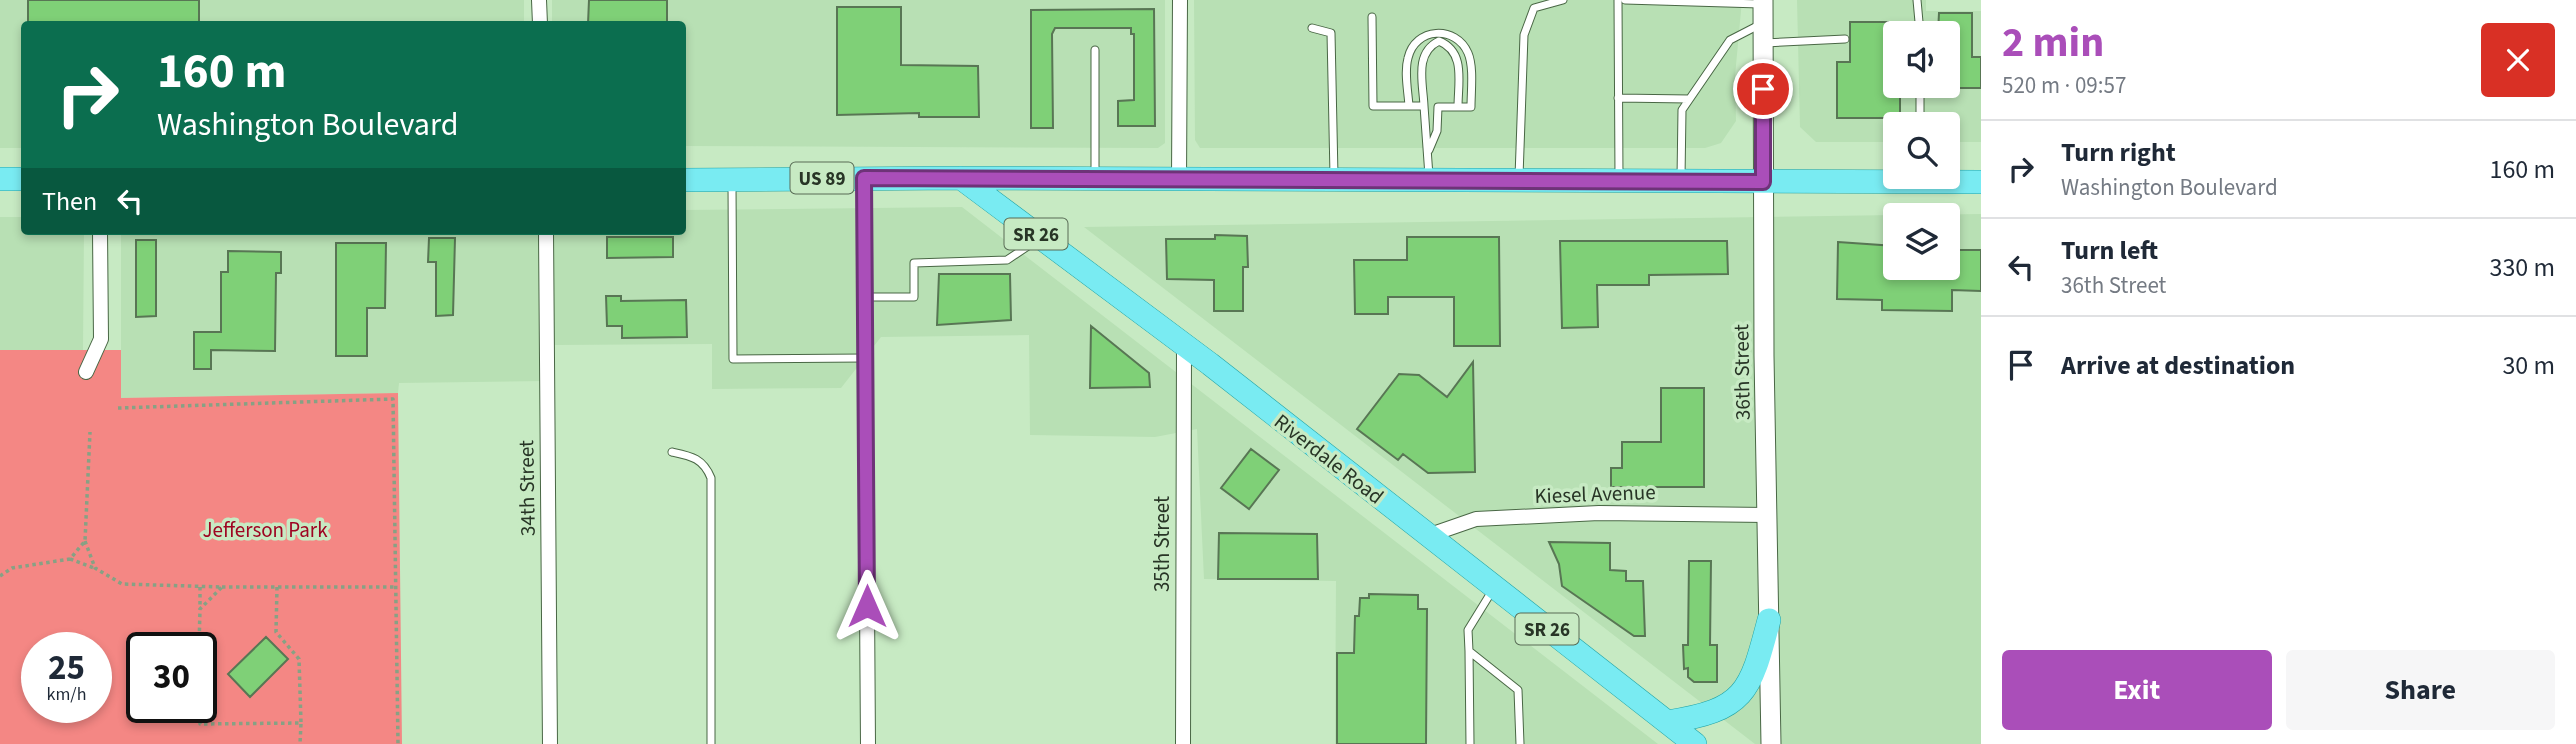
<!DOCTYPE html>
<meta charset="utf-8">
<style>
:root{--surface:#fff;--page:#f6f6f7;--text:#1f2937;--muted:#747a83;--line:#e0e1e3;--accent:#aa4eb9}
body{margin:0;font-family:"Source Sans 3",sans-serif;background:var(--page);color:var(--text);height:100vh;display:flex;flex-direction:column;font-size:26px;white-space:nowrap}
*{box-sizing:border-box;margin:0}
p{font-size:23px;color:var(--muted)}
.icon{flex:none;width:38px;height:38px;fill:none;stroke:currentColor;stroke-width:2;stroke-linecap:round;stroke-linejoin:round}
.map{position:relative;flex:1;overflow:hidden}
.panel{display:flex;flex-direction:column;background:var(--surface);width:595px}
.panel>*{flex:none}
.banner{position:absolute;left:21px;top:21px;width:665px;height:214px;border-radius:7px;box-shadow:0 4px 10px #0003;background:#0b6e4f;color:#fff;overflow:hidden}
.controls{position:absolute;left:1883px;top:21px;display:grid;gap:14px}
.controls a{display:grid;place-items:center;width:77px;height:77px;border-radius:7px;background:var(--surface);box-shadow:0 4px 10px #0003;font-size:35px}
.speed{position:absolute;left:21px;top:632px;display:flex;gap:14px;font-size:35px;font-weight:700;text-align:center}
.speed>*{display:grid;place-content:center;width:91px;height:91px;border-radius:50%;background:var(--surface);box-shadow:0 4px 10px #0003;line-height:1}
.speed small{font-size:18px;font-weight:400}
.speed .limit{border:4px solid #111;border-radius:10px;background:#fff;color:#111}
.pin{position:absolute;display:grid;place-items:center;width:60px;height:60px;color:#fff;margin:-30px;border:4px solid #fff;border-radius:50%;box-shadow:0 2px 7px #0007}
.me{position:absolute;width:77px;margin:-38px;rotate:0deg;stroke-linejoin:round;filter:drop-shadow(0 0 5px #0008)}
.turn{display:flex;align-items:center;gap:24px;height:147px;padding:0 21px;font-size:32px}
.turn .icon{width:91px;height:91px;stroke-width:2.5}
.turn b{display:block;font-size:49px;line-height:60px}
.then{display:flex;align-items:center;height:66px;padding:0 21px;background:#0003;gap:14px;font-size:26px}
.round{display:grid;place-items:center;flex:none;width:74px;height:74px;border-radius:7px;background:var(--page)}
.summary{display:flex;align-items:center;justify-content:space-between;height:119px;padding:0 21px}
h1{font-size:42px;font-weight:700;line-height:52px;color:var(--accent)}
.cta{display:flex;gap:14px;margin-top:auto;padding:14px 21px}
.cta a{flex:1;height:80px;border-radius:7px;background:var(--accent);color:#fff;font-size:28px;font-weight:700;line-height:80px;text-align:center}
.cta a+a{background:var(--page);color:var(--text)}
ul{padding:0;list-style:none}
li{display:flex;align-items:center;gap:21px;height:98px;padding:0 21px;border-top:2px solid var(--line)}
li div{flex:1}
li b{display:block;font-size:26px}
li em{font-style:normal}
main{display:flex;flex:1;min-height:0}
.map>svg:first-child{display:block}
.built{fill:#b8e0b4;fill-rule:evenodd}
.green{fill:#f48784;fill-rule:evenodd}
.building{fill:#7fd077;stroke:#587654;stroke-width:2}
.lines{fill:none;stroke-linecap:round;stroke-linejoin:round}
.service-casing{stroke:#496745;stroke-width:9}
.minor-casing{stroke:#496745;stroke-width:16}
.secondary-casing{stroke:#496745;stroke-width:21}
.primary-casing{stroke:#22a3a5;stroke-width:24}
.path{stroke:#87a184;stroke-width:3.5;stroke-dasharray:3.5 3.5;stroke-linecap:butt}
.service{stroke:#fff;stroke-width:7}
.minor{stroke:#fff;stroke-width:14}
.secondary{stroke:#fff;stroke-width:19}
.primary{stroke:#79ebf2;stroke-width:23}
.route-casing{stroke:#6e3378;stroke-width:18}
.route{stroke:#aa4eb9;stroke-width:12}
.labels{text-anchor:middle;stroke-width:7;stroke-linejoin:round;paint-order:stroke}
.shield{fill:#c7eac3;stroke:#586b55;stroke-width:2}
.shield-label{font-size:19px;font-weight:bold;fill:#283526}
.street-label{font-size:21px;fill:#283526;stroke:#c7eac3}
.park-label{font-size:21px;fill:#9e0522;stroke:#c7eac3}
</style>
<main>
<div class="map">
<svg width="1981" height="744" viewBox="0 0 1981 744">
<rect width="100%" height="100%" fill="#c7eac3"/>
<path class="built" d="M 0,0 L 524,0 L 524,24 L 24,24 L 24,148 L 0,148 Z
M 552,0 L 1165,0 L 1165,143 L 1158,148 L 683,146 L 682,24 L 552,24 Z
M 1194,0 L 1742,0 L 1735,76 L 1736,121 L 1721,143 L 1705,148 L 1200,148 L 1195,140 Z
M 1797,0 L 1926,0 L 1926,11 L 1981,11 L 1981,142 L 1948,142 L 1948,124 L 1895,124 L 1895,142 L 1816,142 L 1800,127 ZM 1895,33 L 1948,33 L 1948,86 L 1895,86 Z
M 962,207 L 1658,744 L 1335,744 L 1336,581 L 1204,579 L 1197,429 L 1155,437 L 1030,435 L 1029,335 L 881,337 L 841,388 L 712,389 L 712,344 L 554,345 L 543,381 L 399,383 L 398,393 L 121,398 L 121,231 L 682,231 L 683,210 Z
M 1981,214 L 1981,744 L 1755,744 L 1084,227 L 1895,215 L 1895,268 L 1948,268 L 1948,215 L 1909,215 Z
M 0,217 L 24,217 L 24,231 L 84,231 L 83,350 L 0,350 Z"/>
<path class="green" d="M 0,350 L 121,350 L 121,398 L 398,393 L 402,744 L 0,744 ZM 37,648 L 96,648 L 96,707 L 37,707 ZM 142,648 L 201,648 L 201,707 L 142,707 Z"/>
<path class="building" d="M 28,0 L 199,0 L 199,24 L 28,24 Z
M 589,0 L 667,0 L 667,24 L 588,24 Z
M 837,7 L 901,7 L 901,65 L 978,66 L 979,117 L 919,117 L 919,113 L 837,115 Z
M 1154,9 L 1155,126 L 1118,126 L 1118,101 L 1134,100 L 1134,34 L 1131,34 L 1131,28 L 1055,28 L 1052,34 L 1053,128 L 1031,128 L 1031,10 Z
M 1939,13 L 1972,13 L 1972,57 L 1981,57 L 1981,88 L 1950,88 L 1948,33 L 1938,33 Z
M 1850,22 L 1888,22 L 1888,62 L 1895,62 L 1895,86 L 1900,86 L 1900,118 L 1837,118 L 1837,62 L 1850,62 Z
M 1215,235 L 1247,236 L 1248,267 L 1243,267 L 1243,311 L 1214,311 L 1214,280 L 1167,279 L 1166,239 L 1215,239 Z
M 607,237 L 673,237 L 673,257 L 607,258 Z
M 1407,237 L 1499,237 L 1500,346 L 1454,346 L 1454,297 L 1388,297 L 1388,314 L 1355,314 L 1354,260 L 1407,260 Z
M 429,238 L 455,238 L 453,315 L 436,316 L 436,262 L 428,262 Z
M 136,240 L 156,240 L 156,316 L 136,317 Z
M 1560,241 L 1727,241 L 1728,274 L 1649,275 L 1649,285 L 1597,285 L 1598,327 L 1562,328 Z
M 1838,242 L 1895,246 L 1895,268 L 1948,268 L 1948,250 L 1981,250 L 1981,291 L 1952,290 L 1952,311 L 1882,310 L 1882,300 L 1837,299 Z
M 336,243 L 386,243 L 385,308 L 367,308 L 367,356 L 336,356 Z
M 228,251 L 281,252 L 281,273 L 276,273 L 275,351 L 211,350 L 211,369 L 194,369 L 194,332 L 221,332 L 221,272 L 228,272 Z
M 939,274 L 1010,274 L 1011,320 L 937,325 Z
M 606,296 L 621,296 L 621,301 L 686,300 L 687,337 L 622,338 L 622,326 L 607,326 Z
M 1091,326 L 1149,373 L 1150,387 L 1090,388 Z
M 1473,362 L 1475,472 L 1428,473 L 1403,454 L 1398,460 L 1357,429 L 1399,374 L 1419,375 L 1447,397 Z
M 1661,388 L 1704,388 L 1704,487 L 1611,487 L 1611,468 L 1622,468 L 1622,442 L 1661,442 Z
M 1251,449 L 1279,470 L 1249,509 L 1221,488 Z
M 1219,533 L 1317,534 L 1318,579 L 1218,579 Z
M 1549,542 L 1610,543 L 1610,570 L 1626,571 L 1626,581 L 1643,581 L 1645,636 L 1634,636 L 1562,586 L 1559,564 Z
M 1689,561 L 1711,561 L 1710,645 L 1717,645 L 1717,682 L 1694,682 L 1688,677 L 1688,668 L 1684,669 L 1683,645 L 1688,645 Z
M 1369,594 L 1418,595 L 1418,609 L 1427,609 L 1426,744 L 1337,744 L 1337,653 L 1354,653 L 1355,616 L 1359,616 L 1360,598 L 1369,598 Z
M 266,637 L 288,659 L 250,697 L 228,674 Z"/>
<g class="lines">
<g class="service-casing">
<path id="service" d="M 1618,0 L 1619,178
M 1625,0 L 1760,4
M 1917,0 L 1920,33
M 1372,17 L 1373,106 L 1409,106
M 1312,28 L 1331,33 L 1334,176
M 1765,43 L 1845,39
M 1095,50 L 1095,175
M 1920,86 L 1920,124
M 1618,98 L 1689,99
M 1424,106 C 1423,83 1414,53 1439,41 C 1466,52 1458,82 1458,107
M 1429,150 L 1437,131 L 1438,107 L 1471,107 C 1471,91 1474,67 1468,53 C 1456,25 1415,27 1408,58 C 1404,72 1408,91 1409,106 L 1424,106 L 1429,176
M 1519,177 L 1524,35 L 1534,8 L 1563,0
M 1681,178 L 1682,110 L 1730,40 L 1761,24
M 732,184 L 733,359 L 865,358
M 865,297 L 914,297 L 914,263 L 1007,260 L 1037,240
M 672,452 C 691,456 703,458 711,478 L 711,744
M 1469,651 L 1468,630 L 1492,591
M 1470,744 L 1469,651 L 1518,690 L 1520,744"/>
</g>
<g class="minor-casing">
<path id="minor" d="M 539,0 L 540,24
M 864,178 L 868,744
M 1179,180 L 1180,0
M 546,231 L 550,744
M 86,372 L 101,339 L 100,231
M 1427,536 L 1476,519 L 1599,513 L 1767,515
M 1183,744 L 1184,345"/>
</g>
<g class="secondary-casing">
<path id="secondary" d="M 1763,0 L 1764,356 L 1771,744"/>
</g>
<g class="primary-casing">
<path id="primary" d="M 961,178 L 1210,364 L 1695,744
M 0,179 L 24,179
M 682,180 L 961,178 L 1981,182
M 1667,722 C 1745,710 1750,693 1769,620"/>
</g>
<path class="path" d="M 118,408 L 393,399 L 398,744
M 85,541 L 95,568 L 122,584 L 222,587 L 200,609 L 199,648
M 70,559 L 94,568
M 0,576 L 12,568 L 70,559 L 85,541 L 90,432
M 200,587 L 200,609
M 222,587 L 397,587
M 277,587 L 276,632 L 299,659 L 301,723
M 200,707 L 200,724 L 301,723 L 300,744"/>
<use href="#service" class="service"/>
<use href="#minor" class="minor"/>
<use href="#secondary" class="secondary"/>
<use href="#primary" class="primary"/>
</g>
<g class="lines">
<g class="route-casing">
<path id="route" d="M 867,606 L 864,178 L 1763,182 L 1763,89"/>
</g>
<use href="#route" class="route"/>
</g>
<g class="labels">
<g class="shield">
<rect x="790.5" y="162.5" width="63" height="31" rx="5"/>
<rect x="1004.5" y="218.5" width="63" height="31" rx="5"/>
<rect x="1515.5" y="613.5" width="63" height="31" rx="5"/>
</g>
<g class="shield-label">
<text x="822" y="185">US 89</text>
<text x="1036" y="241">SR 26</text>
<text x="1547" y="636">SR 26</text>
</g>
<g class="street-label">
<text transform="translate(1742 372) rotate(-91)" y="7">36th Street</text>
<text transform="translate(1329 459) rotate(38)" y="7">Riverdale Road</text>
<text transform="translate(527 488) rotate(-91)" y="7">34th Street</text>
<text transform="translate(1595 494) rotate(-2)" y="7">Kiesel Avenue</text>
<text transform="translate(1162 544) rotate(-90)" y="7">35th Street</text>
</g>
<g class="park-label">
<text x="265" y="537">Jefferson Park</text>
</g>
</g>
</svg>
<div class="controls">
<a><svg class="icon" aria-label="sound" viewBox="0 0 24 24"><path d="M4 9h4l5-4v14l-5-4H4zM17 9q2 3 0 6"/></svg></a>
<a><svg class="icon" aria-label="search" viewBox="0 0 24 24"><circle cx="10" cy="10" r="6"/><path d="M15 15l6 6"/></svg></a>
<a><svg class="icon" aria-label="layers" viewBox="0 0 24 24"><path d="M12 4l9 5-9 5-9-5zM3 14l9 5 9-5"/></svg></a>
</div>
<div class="speed"><div>25<small>km/h</small></div><div class="limit">30</div></div>
<div class="pin" style="left:1763px;top:89px;background:#d93025"><svg class="icon" aria-label="arrive" viewBox="0 0 24 24"><path d="M6 21V4h12l-3 4 3 4H6"/></svg></div>
<svg class="me" style="left:867px;top:606px" viewBox="-20 -20 40 40"><path d="M0-17L14 15 0 8-14 15z" fill="#aa4eb9" stroke="#fff" stroke-width="4"/></svg>
<div class="banner">
<div class="turn"><svg class="icon" aria-label="right" viewBox="0 0 24 24"><path d="M7 20v-9h11M14 6l5 5-5 5"/></svg><div><b>160 m</b>Washington Boulevard</div></div>
<div class="then">Then<svg class="icon" aria-label="left" viewBox="0 0 24 24"><path d="M17 20v-9H6M10 6l-5 5 5 5"/></svg></div>
</div>
</div>
<section class="panel">
<div class="summary"><div><h1>2 min</h1><p>520 m · 09:57</p></div><a class="round" style="background:#d93025;color:#fff"><svg class="icon" aria-label="close" viewBox="0 0 24 24"><path d="M6 6l12 12M18 6L6 18"/></svg></a></div>
<ul>
<li><svg class="icon" aria-label="right" viewBox="0 0 24 24"><path d="M7 20v-9h11M14 6l5 5-5 5"/></svg><div><b>Turn right</b><p>Washington Boulevard</p></div><em>160 m</em></li>
<li><svg class="icon" aria-label="left" viewBox="0 0 24 24"><path d="M17 20v-9H6M10 6l-5 5 5 5"/></svg><div><b>Turn left</b><p>36th Street</p></div><em>330 m</em></li>
<li><svg class="icon" aria-label="arrive" viewBox="0 0 24 24"><path d="M6 21V4h12l-3 4 3 4H6"/></svg><div><b>Arrive at destination</b></div><em>30 m</em></li>
</ul>
<div class="cta"><a>Exit</a><a>Share</a></div>
</section>
</main>
